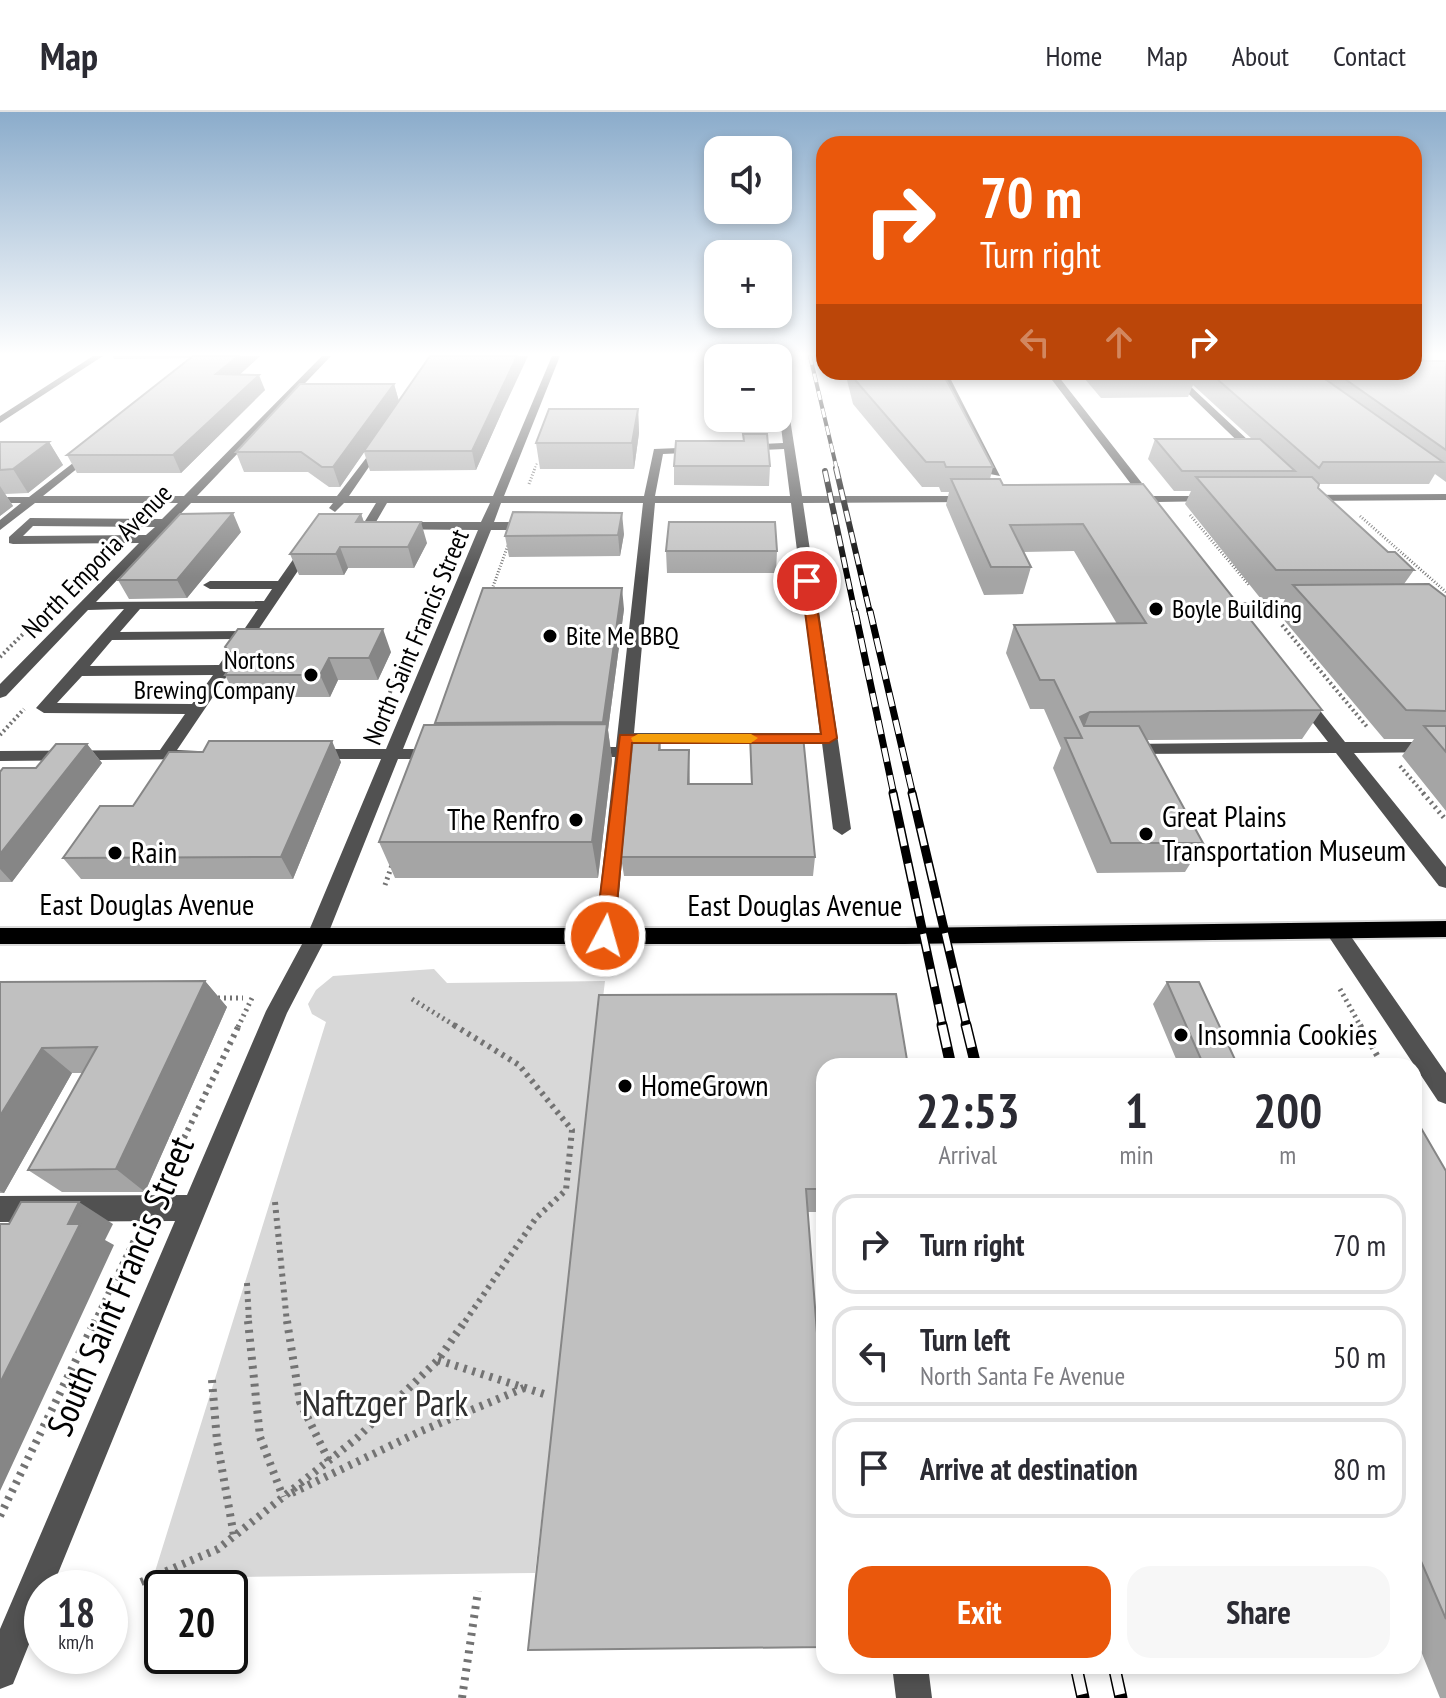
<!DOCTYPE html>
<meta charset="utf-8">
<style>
:root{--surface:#fff;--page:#f7f7f7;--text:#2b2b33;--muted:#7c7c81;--line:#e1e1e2;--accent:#ea580c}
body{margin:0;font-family:"PT Sans Narrow",sans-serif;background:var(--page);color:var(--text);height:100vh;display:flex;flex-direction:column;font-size:30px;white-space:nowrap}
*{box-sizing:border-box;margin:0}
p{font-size:26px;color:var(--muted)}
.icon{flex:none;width:44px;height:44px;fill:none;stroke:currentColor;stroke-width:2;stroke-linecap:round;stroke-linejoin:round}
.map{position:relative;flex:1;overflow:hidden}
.sheet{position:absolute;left:816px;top:946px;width:606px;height:616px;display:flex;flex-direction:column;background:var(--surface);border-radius:24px;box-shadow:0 4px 12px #0003}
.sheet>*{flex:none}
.banner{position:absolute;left:816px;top:24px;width:606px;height:244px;border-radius:24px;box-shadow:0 4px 12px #0003;background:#ea580c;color:#fff;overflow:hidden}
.buttons{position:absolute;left:704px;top:24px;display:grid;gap:16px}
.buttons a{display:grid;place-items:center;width:88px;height:88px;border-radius:16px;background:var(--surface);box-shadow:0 4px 12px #0003;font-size:40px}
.speed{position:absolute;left:24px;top:1458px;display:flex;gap:16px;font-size:40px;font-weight:700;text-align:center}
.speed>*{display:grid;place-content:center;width:104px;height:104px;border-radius:50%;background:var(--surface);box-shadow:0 4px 12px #0003;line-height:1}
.speed small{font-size:20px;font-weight:400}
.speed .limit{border:4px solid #111;border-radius:12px;background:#fff;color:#111}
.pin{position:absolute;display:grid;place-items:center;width:68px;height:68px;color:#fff;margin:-34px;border:4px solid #fff;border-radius:50%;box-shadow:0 2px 8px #0007}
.me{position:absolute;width:88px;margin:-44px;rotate:6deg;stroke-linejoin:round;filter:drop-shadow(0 0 6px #0008)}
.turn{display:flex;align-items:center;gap:28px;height:168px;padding:0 32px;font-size:36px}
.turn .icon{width:104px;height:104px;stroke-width:2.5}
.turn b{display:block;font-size:56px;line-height:68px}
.lanes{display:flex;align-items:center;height:76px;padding:0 32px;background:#0003;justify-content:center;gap:40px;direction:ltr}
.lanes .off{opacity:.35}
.eta{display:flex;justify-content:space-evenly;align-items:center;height:136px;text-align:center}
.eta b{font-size:48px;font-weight:600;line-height:56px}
.action{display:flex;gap:16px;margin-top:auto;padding:16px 32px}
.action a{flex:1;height:92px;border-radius:24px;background:var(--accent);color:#fff;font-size:32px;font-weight:600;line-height:92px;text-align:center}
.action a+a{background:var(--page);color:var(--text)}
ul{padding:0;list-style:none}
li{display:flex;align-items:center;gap:24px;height:100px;margin:0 16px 12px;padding:0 16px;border:4px solid var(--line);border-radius:24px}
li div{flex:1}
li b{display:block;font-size:30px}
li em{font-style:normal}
header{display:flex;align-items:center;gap:48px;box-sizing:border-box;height:112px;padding:0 40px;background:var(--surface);border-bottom:2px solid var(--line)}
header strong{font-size:38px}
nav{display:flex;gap:44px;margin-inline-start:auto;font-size:28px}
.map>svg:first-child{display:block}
.green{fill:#d8d8d8}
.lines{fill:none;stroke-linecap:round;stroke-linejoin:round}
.major-casing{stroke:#dbdbdb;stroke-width:4}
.path-far5{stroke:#737373;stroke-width:2;stroke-dasharray:1 2;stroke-linecap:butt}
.path-far4{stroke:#737373;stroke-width:3;stroke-dasharray:1 2;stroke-linecap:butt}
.path-far3{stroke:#737373;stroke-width:4;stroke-dasharray:2 3;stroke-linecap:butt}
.path-far2{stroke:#737373;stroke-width:5;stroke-dasharray:2 4;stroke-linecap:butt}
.path-far1{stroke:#737373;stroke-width:6;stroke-dasharray:3 5;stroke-linecap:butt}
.path{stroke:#737373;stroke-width:8;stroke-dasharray:3 6;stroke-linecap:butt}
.minor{fill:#515151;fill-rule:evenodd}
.major{fill:#000;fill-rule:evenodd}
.rail-far5-casing{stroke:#000;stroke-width:4}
.rail-far4-casing{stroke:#000;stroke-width:6}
.rail-far3-casing{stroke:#000;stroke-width:7}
.rail-far2-casing{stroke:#000;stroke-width:9}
.rail-far1-casing{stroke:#000;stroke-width:11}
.rail-casing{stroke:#000;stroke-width:13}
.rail-far5{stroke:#fff;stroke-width:3;stroke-dasharray:9;stroke-linecap:butt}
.rail-far4{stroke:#fff;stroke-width:4;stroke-dasharray:11;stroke-linecap:butt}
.rail-far3{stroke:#fff;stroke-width:5;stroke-dasharray:14;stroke-linecap:butt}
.rail-far2{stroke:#fff;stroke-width:6;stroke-dasharray:18;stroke-linecap:butt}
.rail-far1{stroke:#fff;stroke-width:8;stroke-dasharray:23;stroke-linecap:butt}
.rail{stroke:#fff;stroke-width:10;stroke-dasharray:29;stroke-linecap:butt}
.wall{fill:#a5a5a5}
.shaded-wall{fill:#868686}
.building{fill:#c0c0c0;stroke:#868686;stroke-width:2}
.route{fill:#ea580c;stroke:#983908;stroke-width:2}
.slow{fill:#f59e0b}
.poi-dot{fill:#000;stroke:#fff;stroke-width:3}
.labels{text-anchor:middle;stroke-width:6;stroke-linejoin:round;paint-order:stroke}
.far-street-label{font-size:26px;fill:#000;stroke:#fff}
.far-poi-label{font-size:26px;fill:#000;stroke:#fff;text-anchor:start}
.poi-label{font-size:30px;fill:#000;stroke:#fff;text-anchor:start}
.street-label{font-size:30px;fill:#000;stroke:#fff}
.near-street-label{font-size:36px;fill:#000;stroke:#fff}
.near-park-label{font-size:36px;fill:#2f2f2f;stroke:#fff}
</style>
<header>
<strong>Map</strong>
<nav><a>Home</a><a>Map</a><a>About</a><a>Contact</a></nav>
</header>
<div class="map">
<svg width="1446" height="1586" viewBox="0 0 1446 1586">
<rect width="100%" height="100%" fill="#fff"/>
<path class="green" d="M 434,857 L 447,871 L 605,869 L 535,1461 L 153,1466 L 326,910 L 312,902 L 308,892 L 316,878 L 333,864 Z"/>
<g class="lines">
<g class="major-casing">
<path id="major" d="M 1446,809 L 1446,825 L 905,832 L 0,832 L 0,816 L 905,816 Z"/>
</g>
<path class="path-far5" d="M 534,358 L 537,351"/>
<path class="path-far4" d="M 529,372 L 535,356
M 1190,403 L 1250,474
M 1360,404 L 1446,480
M 491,480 L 508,433"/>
<path class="path-far3" d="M 1282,513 L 1368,616
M 0,545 L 36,509
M 372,622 L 400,557
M 0,623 L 24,597
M 1400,654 L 1425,683"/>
<path class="path-far2" d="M 1423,681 L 1446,708
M 385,773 L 392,753
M 1340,877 L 1361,915
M 212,886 L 243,886
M 412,887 L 457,915
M 238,915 L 252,886"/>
<path class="path-far1" d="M 454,913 L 519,953 L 572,1018 L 566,1078 L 536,1106 L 464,1211
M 1360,913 L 1383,954
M 163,1069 L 239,913
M 275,1090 L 287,1211
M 247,1171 L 249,1211
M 94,1211 L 136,1124"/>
<path class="path" d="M 248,1209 L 260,1325 L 283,1385
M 287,1209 L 300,1290 L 329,1349
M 438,1248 L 544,1282
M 212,1268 L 217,1329 L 234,1424
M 292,1381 L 419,1320 L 524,1276
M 0,1404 L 95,1209
M 141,1470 L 218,1437 L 357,1326 L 438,1248 L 465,1209
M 462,1586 L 478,1479"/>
<path class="minor" d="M 93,244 L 103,244 L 0,311 L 0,304 Z
M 322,244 L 331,244 L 197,384 L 337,384 L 383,324 L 388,327 L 349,384 L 493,384 L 552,244 L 560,244 L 504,384 L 644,384 L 654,337 L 703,335 L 707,336 L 707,340 L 663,342 L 655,384 L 790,384 L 784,337 L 743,339 L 738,336 L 743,333 L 783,331 L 778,289 L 778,252 L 782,255 L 802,384 L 974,384 L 980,387 L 974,390 L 803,391 L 851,717 L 842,723 L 833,717 L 822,631 L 633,631 L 615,824 L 612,830 L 598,830 L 595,824 L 615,645 L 584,645 L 576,640 L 584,635 L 616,635 L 643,391 L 501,391 L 494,410 L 533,410 L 539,414 L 533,418 L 491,418 L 403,637 L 440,637 L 448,642 L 440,647 L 398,647 L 328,822 L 287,901 L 52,1476 L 42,1476 L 42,1500 L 13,1572 L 0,1577 L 0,1517 L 175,1109 L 0,1110 L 0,1084 L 187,1083 L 266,899 L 308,821 L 381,647 L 312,647 L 304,642 L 312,637 L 386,637 L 478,418 L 364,417 L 362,414 L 376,391 L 344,391 L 335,400 L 329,396 L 333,391 L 191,391 L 96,490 L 264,489 L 272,477 L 210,477 L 203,473 L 210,469 L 278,469 L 306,429 L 316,432 L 177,638 L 198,639 L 198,647 L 0,649 L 0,639 L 160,638 L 185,602 L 44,601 L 36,596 L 124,497 L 88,498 L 6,584 L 0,586 L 0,572 L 139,431 L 13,432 L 9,431 L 9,425 L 30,406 L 162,407 L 178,391 L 35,391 L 0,418 L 0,408 L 21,391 L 0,391 L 0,385 L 29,385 L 95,334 L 100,337 L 99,339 L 43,384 L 184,384 ZM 387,391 L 490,391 L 481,410 L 376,410 ZM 655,391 L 791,391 L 820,621 L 634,621 ZM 33,414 L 155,415 L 146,423 L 23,424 ZM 140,497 L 258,497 L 243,519 L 120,520 ZM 237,527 L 219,553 L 90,554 L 112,528 ZM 213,563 L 192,592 L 57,591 L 82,564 Z
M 939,260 L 947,260 L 1000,364 L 990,362 Z
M 1046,260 L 1055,260 L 1152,384 L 1214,384 L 1218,385 L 1218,389 L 1157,390 L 1160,394 L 1154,398 L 1145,390 L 1126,389 L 1126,385 L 1140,384 Z
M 1166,260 L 1175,260 L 1264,343 L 1264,347 L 1256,347 Z
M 1446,382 L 1446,388 L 1302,389 L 1296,386 L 1302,383 Z
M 1231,490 L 1307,490 L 1314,494 L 1307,498 L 1226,497 L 1226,491 Z
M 1300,579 L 1306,581 L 1345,630 L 1446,630 L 1446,640 L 1354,641 L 1446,755 L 1446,776 L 1439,774 L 1336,641 L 1126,642 L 1118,637 L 1126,632 L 1328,630 L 1292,584 Z
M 1336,811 L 1343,813 L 1446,961 L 1446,992 L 1438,989 L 1329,825 L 1326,819 L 1329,813 Z
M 892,1554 L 928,1554 L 932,1586 L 896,1586 Z"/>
<use href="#major" class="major"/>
<g class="rail-far5-casing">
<path id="rail-far5" d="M 810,244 L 837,358"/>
</g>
<g class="rail-far4-casing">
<path id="rail-far4" d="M 836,356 L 870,501
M 825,359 L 855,501"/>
</g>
<g class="rail-far3-casing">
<path id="rail-far3" d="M 855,499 L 894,683
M 870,499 L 913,683"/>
</g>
<g class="rail-far2-casing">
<path id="rail-far2" d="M 893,681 L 943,915
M 912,681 L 967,915"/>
</g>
<g class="rail-far1-casing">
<path id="rail-far1" d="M 942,913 L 951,954
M 966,913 L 976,954"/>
</g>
<g class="rail-casing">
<path id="rail" d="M 1076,1554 L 1083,1586
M 1114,1554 L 1121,1586"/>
</g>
<use href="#rail-far5" class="rail-far5"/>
<use href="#rail-far4" class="rail-far4"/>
<use href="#rail-far3" class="rail-far3"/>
<use href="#rail-far2" class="rail-far2"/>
<use href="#rail-far1" class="rail-far1"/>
<use href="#rail" class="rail"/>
</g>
<path class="wall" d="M 113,244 L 260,244 L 240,262 L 265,278 L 181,361 L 77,361 L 67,343 L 190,246 L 114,247 Z
M 1425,249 L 1446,249 L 1446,370 L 1435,362 L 1429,372 L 1319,372 L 1318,376 L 1388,440 L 1414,458 L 1404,472 L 1446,485 L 1446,699 L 1402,644 L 1414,627 L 1384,627 L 1278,501 L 1285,487 L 1261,487 L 1185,392 L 1191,379 L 1174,379 L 1148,347 L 1155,327 L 1252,327 L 1193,273 L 1188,285 L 1101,286 L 1079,260 L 1414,260 Z
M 845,260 L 942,260 L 993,355 L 990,367 L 1003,373 L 1143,372 L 1322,598 L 1302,627 L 1147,628 L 1203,731 L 1185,760 L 1097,761 L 1053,656 L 1061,636 L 1044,597 L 1030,597 L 1006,541 L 1014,513 L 1117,512 L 1074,439 L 1023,440 L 1031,455 L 1023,482 L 984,483 L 946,393 L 949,380 L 941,380 L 939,375 L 922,375 L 853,292 Z
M 394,272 L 399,289 L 501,302 L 476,358 L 370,359 L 364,340 L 340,375 L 329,375 L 308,360 L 244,360 L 236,340 Z
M 638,297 L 639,321 L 634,357 L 540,357 L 536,331 Z
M 0,330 L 49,330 L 63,353 L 28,381 L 5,382 L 13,394 L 0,404 Z
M 674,354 L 770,354 L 769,374 L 674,373 Z
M 361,402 L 364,410 L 427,431 L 414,456 L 348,456 L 344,463 L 299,463 L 290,442 Z
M 241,420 L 187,486 L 129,487 L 118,468 Z
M 624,422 L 620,444 L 509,445 L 505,424 Z
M 666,439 L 777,439 L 776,461 L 667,461 Z
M 624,497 L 608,618 L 612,648 L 598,766 L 395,766 L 379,730 L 436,613 L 435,611 Z
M 225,535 L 391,540 L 378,568 L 338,568 L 330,585 L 236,585 L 225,563 L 233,551 Z
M 750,624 L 815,745 L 813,764 L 624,764 L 621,745 L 660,625 L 661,638 L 689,638 L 690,672 L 751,672 Z
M 87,632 L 102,651 L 12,770 L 0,770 L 0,660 L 36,656 Z
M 203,640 L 341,650 L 293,767 L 81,767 L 63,746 Z
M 205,869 L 227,895 L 145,1080 L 62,1080 L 28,1058 L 83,961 L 72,961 L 4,1081 L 0,1081 L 0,870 Z
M 1167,870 L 1238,954 L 1179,954 L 1153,892 Z
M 824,954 L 824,1100 L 808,1100 L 528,1538 Z
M 1414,1004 L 1446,1059 L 1446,1586 L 1440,1586 L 1414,1522 Z"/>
<path class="shaded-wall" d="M 238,244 L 260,244 L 223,278 L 216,262 Z
M 517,244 L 528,244 L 501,302 L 476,358 L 472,339 Z
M 259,263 L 265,278 L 181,361 L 173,343 Z
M 394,272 L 399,290 L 340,375 L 333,355 Z
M 638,297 L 639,321 L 634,357 L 632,331 Z
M 49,330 L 63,353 L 28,381 L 13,357 Z
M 0,374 L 13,394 L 0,404 Z
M 233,401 L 241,420 L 187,486 L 177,468 Z
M 622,401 L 624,422 L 620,444 L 618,423 Z
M 361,402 L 368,422 L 356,410 Z
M 421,410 L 427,431 L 414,456 L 408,435 Z
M 340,435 L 348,456 L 344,463 L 336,442 Z
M 622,476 L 624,497 L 608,618 L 612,648 L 598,766 L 592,730 L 605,627 L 603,610 Z
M 383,517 L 391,540 L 378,568 L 369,546 Z
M 329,546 L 338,568 L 330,585 L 320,563 Z
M 1090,600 L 1081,623 L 1080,605 Z
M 332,629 L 341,650 L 293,767 L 281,745 Z
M 87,632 L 102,651 L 12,770 L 0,757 L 0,742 Z
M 205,869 L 227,895 L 145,1080 L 116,1057 Z
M 42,936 L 72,961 L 4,1081 L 0,1079 L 0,1004 Z
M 79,1090 L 113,1112 L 105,1128 L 114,1133 L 0,1379 L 0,1271 L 68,1112 Z"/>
<path class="building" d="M 193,244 L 238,244 L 216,262 L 259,263 L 173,343 L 67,343 Z
M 430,244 L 517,244 L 472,339 L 364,339 Z
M 1414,244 L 1417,244 L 1425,249 L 1446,249 L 1446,338 L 1335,260 L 1414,260 Z
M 853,260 L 942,260 L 993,355 L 946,355 L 944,350 L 926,350 L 856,269 Z
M 1102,260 L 1191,260 L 1196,265 L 1107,265 Z
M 1209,260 L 1315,260 L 1443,350 L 1323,350 L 1319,356 Z
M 300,272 L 394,272 L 333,355 L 322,355 L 301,340 L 236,340 Z
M 549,297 L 638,297 L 632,331 L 536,331 Z
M 743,322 L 767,322 L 770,354 L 674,354 L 676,329 L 744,329 Z
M 1155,327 L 1260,327 L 1295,359 L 1182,359 Z
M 0,330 L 49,330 L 13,357 L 0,358 Z
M 1196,365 L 1312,365 L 1319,372 L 1318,376 L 1388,440 L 1395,440 L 1414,458 L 1276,458 Z
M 951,367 L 1000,367 L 1003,373 L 1143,372 L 1322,598 L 1090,600 L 1080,605 L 1084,614 L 1139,614 L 1203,731 L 1111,731 L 1065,626 L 1082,626 L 1054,568 L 1040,568 L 1014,513 L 1146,511 L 1083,412 L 1010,413 L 1031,455 L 991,455 Z
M 513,400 L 622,401 L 618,423 L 505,424 Z
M 233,401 L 177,468 L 118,468 L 180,402 Z
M 319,402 L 361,402 L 356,410 L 421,410 L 408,435 L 340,435 L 336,442 L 290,442 Z
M 669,410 L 775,410 L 777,439 L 666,439 Z
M 1429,472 L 1446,485 L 1446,599 L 1406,598 L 1293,473 Z
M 483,476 L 622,476 L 603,610 L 435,611 Z
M 238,517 L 383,517 L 369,546 L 329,546 L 320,563 L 225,563 L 236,546 L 225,535 Z
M 607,612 L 592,730 L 379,730 L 424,613 Z
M 1424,614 L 1446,614 L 1446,640 Z
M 750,624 L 803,624 L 815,745 L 621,745 L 633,625 L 660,625 L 659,638 L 689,638 L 688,672 L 752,672 Z
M 209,629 L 332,629 L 281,745 L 63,746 L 100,694 L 133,694 L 169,640 L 203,640 Z
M 56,632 L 87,632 L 0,742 L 0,660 L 3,656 L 36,656 Z
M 205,869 L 116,1057 L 28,1058 L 97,935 L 42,936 L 0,1004 L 0,870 Z
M 1167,870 L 1199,870 L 1238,954 L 1204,954 Z
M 896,882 L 908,954 L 824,954 L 824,1077 L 806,1077 L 824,1313 L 824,1535 L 528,1538 L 599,883 Z
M 1414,1004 L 1446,1059 L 1446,1507 L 1414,1433 Z
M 21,1090 L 79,1090 L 68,1112 L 80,1112 L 0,1271 L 0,1112 L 9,1112 Z"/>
<linearGradient id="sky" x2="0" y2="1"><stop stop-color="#8baccb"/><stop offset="0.52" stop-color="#fff"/><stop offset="1" stop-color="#fff" stop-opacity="0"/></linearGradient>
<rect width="1446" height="466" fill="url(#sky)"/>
<path class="route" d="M 807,466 L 813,469 L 837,626 L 829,631 L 632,631 L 614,824 L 611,829 L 598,829 L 595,824 L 620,623 L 821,622 L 801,469 Z"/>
<path class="slow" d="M 638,622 L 751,622 L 758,626 L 751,631 L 633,630 L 631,626 Z"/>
<g class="poi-dot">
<circle cx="1156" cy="497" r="8"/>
<circle cx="550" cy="524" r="8"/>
<circle cx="311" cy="563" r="8"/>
<circle cx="576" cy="708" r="8"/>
<circle cx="1146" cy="722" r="8"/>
<circle cx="115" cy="741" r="8"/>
<circle cx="1181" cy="923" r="8"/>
<circle cx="625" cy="974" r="8"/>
</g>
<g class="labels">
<g class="far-street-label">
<text transform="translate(97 449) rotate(-46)" y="9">North Emporia Avenue</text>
<text transform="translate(416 525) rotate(-67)" y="9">North Saint Francis Street</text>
</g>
<g class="far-poi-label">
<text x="1172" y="506">Boyle Building</text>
<text x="566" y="533">Bite Me BBQ</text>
<text x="295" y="557" text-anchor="end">Nortons<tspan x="295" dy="30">Brewing Company</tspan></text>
</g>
<g class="poi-label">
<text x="1162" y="715">Great Plains<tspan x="1162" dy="34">Transportation Museum</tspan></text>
<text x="560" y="718" text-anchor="end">The Renfro</text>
<text x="131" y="751">Rain</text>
<text x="1197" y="933">Insomnia Cookies</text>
<text x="641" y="984">HomeGrown</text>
</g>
<g class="street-label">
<text x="147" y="803">East Douglas Avenue</text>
<text x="795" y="804">East Douglas Avenue</text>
</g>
<g class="near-street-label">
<text transform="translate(120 1174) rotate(-67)" y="13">South Saint Francis Street</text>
</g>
<g class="near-park-label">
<text x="385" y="1304">Naftzger Park</text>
</g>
</g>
</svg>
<div class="buttons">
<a><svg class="icon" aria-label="sound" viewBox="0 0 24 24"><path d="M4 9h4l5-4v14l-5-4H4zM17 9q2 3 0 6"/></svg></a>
<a>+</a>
<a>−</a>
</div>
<div class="speed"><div>18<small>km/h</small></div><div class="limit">20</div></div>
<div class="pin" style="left:807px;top:469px;background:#d93025"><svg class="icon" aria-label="arrive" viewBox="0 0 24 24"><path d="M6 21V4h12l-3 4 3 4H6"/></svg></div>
<svg class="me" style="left:605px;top:824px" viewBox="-20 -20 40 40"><circle r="17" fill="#ea580c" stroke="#fff" stroke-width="3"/><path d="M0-11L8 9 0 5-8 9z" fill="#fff"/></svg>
<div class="banner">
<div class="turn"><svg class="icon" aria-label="right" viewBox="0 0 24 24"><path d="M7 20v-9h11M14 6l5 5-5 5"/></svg><div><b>70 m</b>Turn right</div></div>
<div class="lanes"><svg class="icon off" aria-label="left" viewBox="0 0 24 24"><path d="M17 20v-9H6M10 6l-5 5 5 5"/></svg><svg class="icon off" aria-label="ahead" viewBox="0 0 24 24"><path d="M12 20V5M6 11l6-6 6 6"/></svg><svg class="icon" aria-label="right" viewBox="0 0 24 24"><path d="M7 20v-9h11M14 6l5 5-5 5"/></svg></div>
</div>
<section class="sheet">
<div class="eta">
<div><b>22:53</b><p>Arrival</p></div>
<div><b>1</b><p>min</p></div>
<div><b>200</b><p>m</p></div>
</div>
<ul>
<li><svg class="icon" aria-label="right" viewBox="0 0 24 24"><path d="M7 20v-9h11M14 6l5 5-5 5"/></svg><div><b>Turn right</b></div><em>70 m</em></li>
<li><svg class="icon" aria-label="left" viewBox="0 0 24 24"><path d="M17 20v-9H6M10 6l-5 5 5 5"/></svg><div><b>Turn left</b><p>North Santa Fe Avenue</p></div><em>50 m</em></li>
<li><svg class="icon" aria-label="arrive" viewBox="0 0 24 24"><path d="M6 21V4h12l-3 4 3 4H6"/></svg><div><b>Arrive at destination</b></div><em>80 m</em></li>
</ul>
<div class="action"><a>Exit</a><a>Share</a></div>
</section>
</div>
